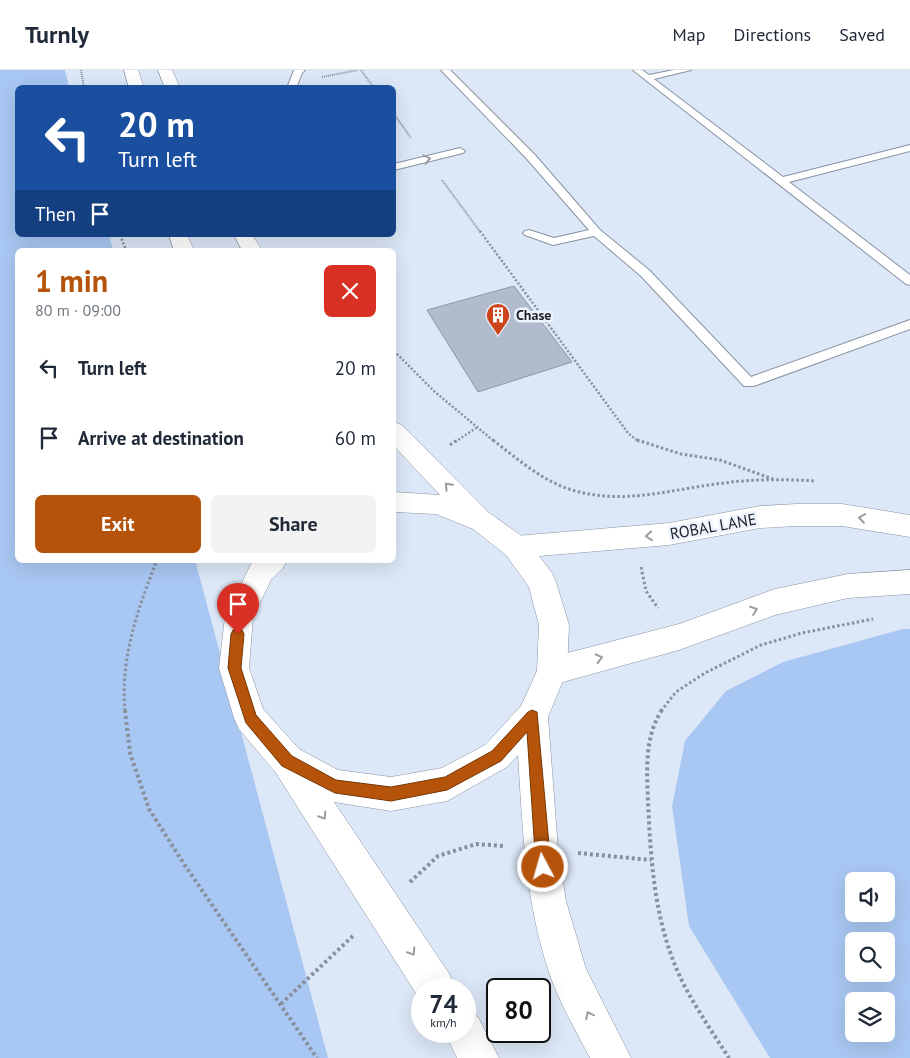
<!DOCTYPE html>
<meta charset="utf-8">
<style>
:root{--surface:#fff;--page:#f2f2f3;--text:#1f2937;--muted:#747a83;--line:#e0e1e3;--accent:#b45309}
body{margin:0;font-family:"PT Sans",sans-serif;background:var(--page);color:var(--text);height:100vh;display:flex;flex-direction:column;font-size:19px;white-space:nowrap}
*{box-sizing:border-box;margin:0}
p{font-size:16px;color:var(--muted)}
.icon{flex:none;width:28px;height:28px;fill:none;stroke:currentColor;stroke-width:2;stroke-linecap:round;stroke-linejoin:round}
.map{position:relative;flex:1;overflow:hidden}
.details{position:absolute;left:15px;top:178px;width:381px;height:315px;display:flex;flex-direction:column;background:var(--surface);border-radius:8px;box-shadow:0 5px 20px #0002}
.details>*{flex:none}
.guide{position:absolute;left:15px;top:15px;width:381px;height:152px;border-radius:8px;box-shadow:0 5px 20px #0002;background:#1a4fa0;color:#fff;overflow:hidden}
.buttons{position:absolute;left:845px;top:802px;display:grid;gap:10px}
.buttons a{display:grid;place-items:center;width:50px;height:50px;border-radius:8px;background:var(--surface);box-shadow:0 5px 20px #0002;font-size:25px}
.speed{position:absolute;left:411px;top:908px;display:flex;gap:10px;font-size:25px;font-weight:700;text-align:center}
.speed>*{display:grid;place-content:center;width:65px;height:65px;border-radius:50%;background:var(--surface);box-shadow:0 5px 20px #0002;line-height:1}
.speed small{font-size:12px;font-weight:400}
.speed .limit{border:2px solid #111;border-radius:8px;background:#fff;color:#111}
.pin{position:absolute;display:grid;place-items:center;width:42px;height:42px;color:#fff;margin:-51px -21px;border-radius:50% 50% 50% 0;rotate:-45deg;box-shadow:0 0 5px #0007}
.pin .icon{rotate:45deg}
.me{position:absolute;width:55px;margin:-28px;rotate:354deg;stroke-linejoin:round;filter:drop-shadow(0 0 4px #0008)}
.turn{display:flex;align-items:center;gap:18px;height:105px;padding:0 20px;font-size:22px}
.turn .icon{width:65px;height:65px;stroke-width:2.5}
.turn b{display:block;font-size:35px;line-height:42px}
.then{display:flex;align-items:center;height:48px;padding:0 20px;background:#0003;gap:10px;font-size:19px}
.round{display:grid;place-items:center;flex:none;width:52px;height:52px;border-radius:8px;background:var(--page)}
.headline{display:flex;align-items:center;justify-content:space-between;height:85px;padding:0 20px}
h1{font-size:30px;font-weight:800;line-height:38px;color:var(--accent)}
.primary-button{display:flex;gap:10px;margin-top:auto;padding:10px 20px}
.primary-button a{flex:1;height:58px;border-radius:8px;background:var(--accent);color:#fff;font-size:20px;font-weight:800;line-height:58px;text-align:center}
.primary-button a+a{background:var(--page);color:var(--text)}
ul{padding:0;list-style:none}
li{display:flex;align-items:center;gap:15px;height:70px;padding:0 20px}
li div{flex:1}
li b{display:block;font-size:19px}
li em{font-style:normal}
header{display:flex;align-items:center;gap:30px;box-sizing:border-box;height:70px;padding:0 25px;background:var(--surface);border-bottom:1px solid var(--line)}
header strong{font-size:24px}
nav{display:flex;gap:28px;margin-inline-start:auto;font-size:18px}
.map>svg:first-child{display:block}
.green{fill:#a8c7f2;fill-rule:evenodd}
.building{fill:#b0bbcb;stroke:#8d98a7}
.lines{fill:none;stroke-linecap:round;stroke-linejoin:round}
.lane-casing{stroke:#8893a2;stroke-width:2}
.secondary-casing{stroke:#8893a2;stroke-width:1}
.highway-casing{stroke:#8893a2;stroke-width:1}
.path-far3{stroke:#88909c;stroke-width:2;stroke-dasharray:1 1;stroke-linecap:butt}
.path-far2{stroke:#88909c;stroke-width:2.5;stroke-dasharray:2 2;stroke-linecap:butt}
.path-far1{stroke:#88909c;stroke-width:3;stroke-dasharray:2.5 2.5;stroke-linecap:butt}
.path{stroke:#88909c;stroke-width:4;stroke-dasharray:3 3;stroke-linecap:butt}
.lane{fill:#fff;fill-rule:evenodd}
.secondary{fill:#fff;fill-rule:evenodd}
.highway{fill:#fff;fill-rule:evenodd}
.oneway{stroke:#999b9e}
.route{fill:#b45309;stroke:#753606}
.labels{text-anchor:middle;stroke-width:5;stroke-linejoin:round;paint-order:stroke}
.far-poi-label{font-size:14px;font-weight:bold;fill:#1d2127;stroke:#edf4fe;text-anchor:start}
.street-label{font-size:16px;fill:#1d2127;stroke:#edf4fe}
</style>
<header>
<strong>Turnly</strong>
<nav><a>Map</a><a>Directions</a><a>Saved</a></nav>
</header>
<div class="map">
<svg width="910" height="988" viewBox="0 0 910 988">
<rect width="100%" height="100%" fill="#dce7f7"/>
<path class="green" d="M 0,0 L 65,0 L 69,17 L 18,18 L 18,165 L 109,165 L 113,180 L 18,180 L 18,490 L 195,490 L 328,988 L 0,988 Z
M 903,559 L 910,559 L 910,988 L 770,988 L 689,856 L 672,736 L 685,671 L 726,621 L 783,592 ZM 854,811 L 886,811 L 886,844 L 854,844 ZM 854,871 L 886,871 L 886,904 L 854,904 ZM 854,931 L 886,931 L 886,964 L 854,964 Z"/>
<path class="building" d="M 514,216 L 572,292 L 478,322 L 427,240 Z"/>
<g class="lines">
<g class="lane-casing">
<path id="lane" d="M 294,0 L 305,0 L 302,3 L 296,18 L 287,18 Z
M 441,0 L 450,0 L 535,85 L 600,160 L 649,200 L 751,307 L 910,250 L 910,259 L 754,316 L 744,316 L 641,206 L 594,166 L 553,175 L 525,165 L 523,163 L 525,161 L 529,160 L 554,168 L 589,160 L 527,89 Z
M 633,0 L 642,0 L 649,5 L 674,0 L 691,0 L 654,9 L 783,107 L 910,75 L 910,81 L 789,112 L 910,205 L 910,215 L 906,214 Z
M 460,78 L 465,81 L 463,83 L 394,100 L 394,94 Z"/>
</g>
<g class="secondary-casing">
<path id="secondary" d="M 797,434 L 842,434 L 910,445 L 910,467 L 842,456 L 797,456 L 760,458 L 669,475 L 516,488 L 506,485 L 502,477 L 506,469 L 516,466 L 669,453 L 760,436 Z
M 910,500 L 910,524 L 848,528 L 775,545 L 679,580 L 552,615 L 541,611 L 537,601 L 541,591 L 552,587 L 679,554 L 775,519 L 848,504 Z"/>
</g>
<g class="highway-casing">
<path id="highway" d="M 124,0 L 138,0 L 144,18 L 129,18 Z
M 158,0 L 172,0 L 180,18 L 165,18 Z
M 169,165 L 187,165 L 194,180 L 174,180 Z
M 234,165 L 252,165 L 262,180 L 242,180 Z
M 394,352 L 402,355 L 488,442 L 526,469 L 552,503 L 556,512 L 569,555 L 567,601 L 548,647 L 558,780 L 566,831 L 586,899 L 631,988 L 590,988 C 576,961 560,934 550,905 C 525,832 523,762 518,685 L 507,697 L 447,731 L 391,741 L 334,732 L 450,905 L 455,919 L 422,919 L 422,933 L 276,703 L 239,659 L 234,648 L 219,598 L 225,547 L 251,494 L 255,490 L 287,490 L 283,498 L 271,510 L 253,547 L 249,598 L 263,639 L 299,679 L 338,700 L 391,707 L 442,698 L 485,675 L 521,636 L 537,601 L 539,555 L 529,517 L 506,485 L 473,459 L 436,444 L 394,442 L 394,422 L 440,425 L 394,376 Z
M 465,942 L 478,947 L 499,988 L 457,988 L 444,961 L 465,961 Z"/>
</g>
<path class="path-far3" d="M 81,0 L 84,18
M 361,0 L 374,18
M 322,7 L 358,0
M 394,44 L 411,68
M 442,110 L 481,163"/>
<path class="path-far2" d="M 480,161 L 628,363 L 639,372
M 120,165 L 126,180
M 394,281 L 435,322 L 495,372
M 455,372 L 476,358"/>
<path class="path-far1" d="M 493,370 C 516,388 539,408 566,418 C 620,437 671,419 724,413 C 754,409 785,409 815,411
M 637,370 L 681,384 L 720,390 L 773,409
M 450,375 L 457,370
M 641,497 L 646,521 L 658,538
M 125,641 C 120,588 138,538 157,490
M 661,641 L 676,622 L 705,603 L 761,575 L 802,563 L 873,549"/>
<path class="path" d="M 125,640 L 130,683 L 149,739 L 184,794 L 317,988
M 662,640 C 644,667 647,702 648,732 C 651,796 655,859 685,917 C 698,941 714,965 729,988
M 578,783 L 651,790
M 410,812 L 438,786 L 476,774 L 504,776
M 281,934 L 355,864"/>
<use href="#lane" class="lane"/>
<use href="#secondary" class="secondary"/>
<use href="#highway" class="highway"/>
</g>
<defs><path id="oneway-chevron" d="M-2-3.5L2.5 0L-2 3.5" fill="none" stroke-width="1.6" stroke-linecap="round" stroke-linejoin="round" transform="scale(1.25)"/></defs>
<g class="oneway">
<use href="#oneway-chevron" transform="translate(427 89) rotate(-13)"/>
<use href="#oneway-chevron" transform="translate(448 416) rotate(-134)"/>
<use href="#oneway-chevron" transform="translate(862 448) rotate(-172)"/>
<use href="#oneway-chevron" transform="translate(649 466) rotate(175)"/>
<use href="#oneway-chevron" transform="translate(754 540) rotate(-20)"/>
<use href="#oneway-chevron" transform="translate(599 588) rotate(-15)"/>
<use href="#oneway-chevron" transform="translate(323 746) rotate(57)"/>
<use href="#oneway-chevron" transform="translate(412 882) rotate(57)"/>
<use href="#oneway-chevron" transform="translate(589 945) rotate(-116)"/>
</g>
<path class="route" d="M 238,559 L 242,560 L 244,564 L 241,598 L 256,645 L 292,686 L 336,710 L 391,717 L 445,707 L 492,681 L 528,642 L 532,640 L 537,642 L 551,797 L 549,802 L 543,804 L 538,802 L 536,797 L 527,662 L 501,691 L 447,720 L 391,731 L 335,723 L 282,696 L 246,653 L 228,598 L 231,564 L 233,560 Z"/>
<defs>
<g id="building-pin" transform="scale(1.25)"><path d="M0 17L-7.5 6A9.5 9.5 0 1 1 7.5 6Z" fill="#cd441b" stroke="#edf4fe"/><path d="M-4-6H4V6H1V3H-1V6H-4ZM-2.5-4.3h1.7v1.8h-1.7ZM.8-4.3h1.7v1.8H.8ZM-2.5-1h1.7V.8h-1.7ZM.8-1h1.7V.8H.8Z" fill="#fff"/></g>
</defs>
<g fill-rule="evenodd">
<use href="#building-pin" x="498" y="245"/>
</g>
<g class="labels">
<g class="far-poi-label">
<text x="516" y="250">Chase</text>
</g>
<g class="street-label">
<text transform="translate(713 456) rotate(-10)" y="6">ROBAL LANE</text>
</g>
</g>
</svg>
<div class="buttons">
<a><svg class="icon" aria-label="sound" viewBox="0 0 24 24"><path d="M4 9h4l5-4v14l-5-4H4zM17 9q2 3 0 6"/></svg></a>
<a><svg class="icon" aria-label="search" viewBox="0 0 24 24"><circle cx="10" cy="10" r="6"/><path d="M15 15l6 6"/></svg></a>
<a><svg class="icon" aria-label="layers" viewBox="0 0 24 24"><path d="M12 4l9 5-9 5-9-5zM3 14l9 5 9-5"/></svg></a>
</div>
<div class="speed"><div>74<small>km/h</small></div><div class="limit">80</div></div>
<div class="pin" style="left:238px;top:564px;background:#d93025"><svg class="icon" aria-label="arrive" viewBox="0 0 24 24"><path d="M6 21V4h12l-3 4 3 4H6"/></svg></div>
<svg class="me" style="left:543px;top:797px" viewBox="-20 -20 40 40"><circle r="17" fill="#b45309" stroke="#fff" stroke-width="3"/><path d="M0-11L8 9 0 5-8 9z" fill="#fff"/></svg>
<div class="guide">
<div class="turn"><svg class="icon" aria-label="left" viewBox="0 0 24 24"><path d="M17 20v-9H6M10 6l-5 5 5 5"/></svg><div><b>20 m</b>Turn left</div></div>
<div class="then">Then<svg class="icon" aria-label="arrive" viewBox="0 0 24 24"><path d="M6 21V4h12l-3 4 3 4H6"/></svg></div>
</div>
<section class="details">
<div class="headline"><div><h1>1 min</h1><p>80 m · 09:00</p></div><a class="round" style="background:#d93025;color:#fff"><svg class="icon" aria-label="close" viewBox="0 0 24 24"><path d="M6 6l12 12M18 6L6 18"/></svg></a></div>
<ul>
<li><svg class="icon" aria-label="left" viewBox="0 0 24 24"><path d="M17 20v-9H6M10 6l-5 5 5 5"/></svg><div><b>Turn left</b></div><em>20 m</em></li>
<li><svg class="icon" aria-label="arrive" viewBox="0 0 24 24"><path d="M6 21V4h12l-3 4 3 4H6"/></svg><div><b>Arrive at destination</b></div><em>60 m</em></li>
</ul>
<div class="primary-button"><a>Exit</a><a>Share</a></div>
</section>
</div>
